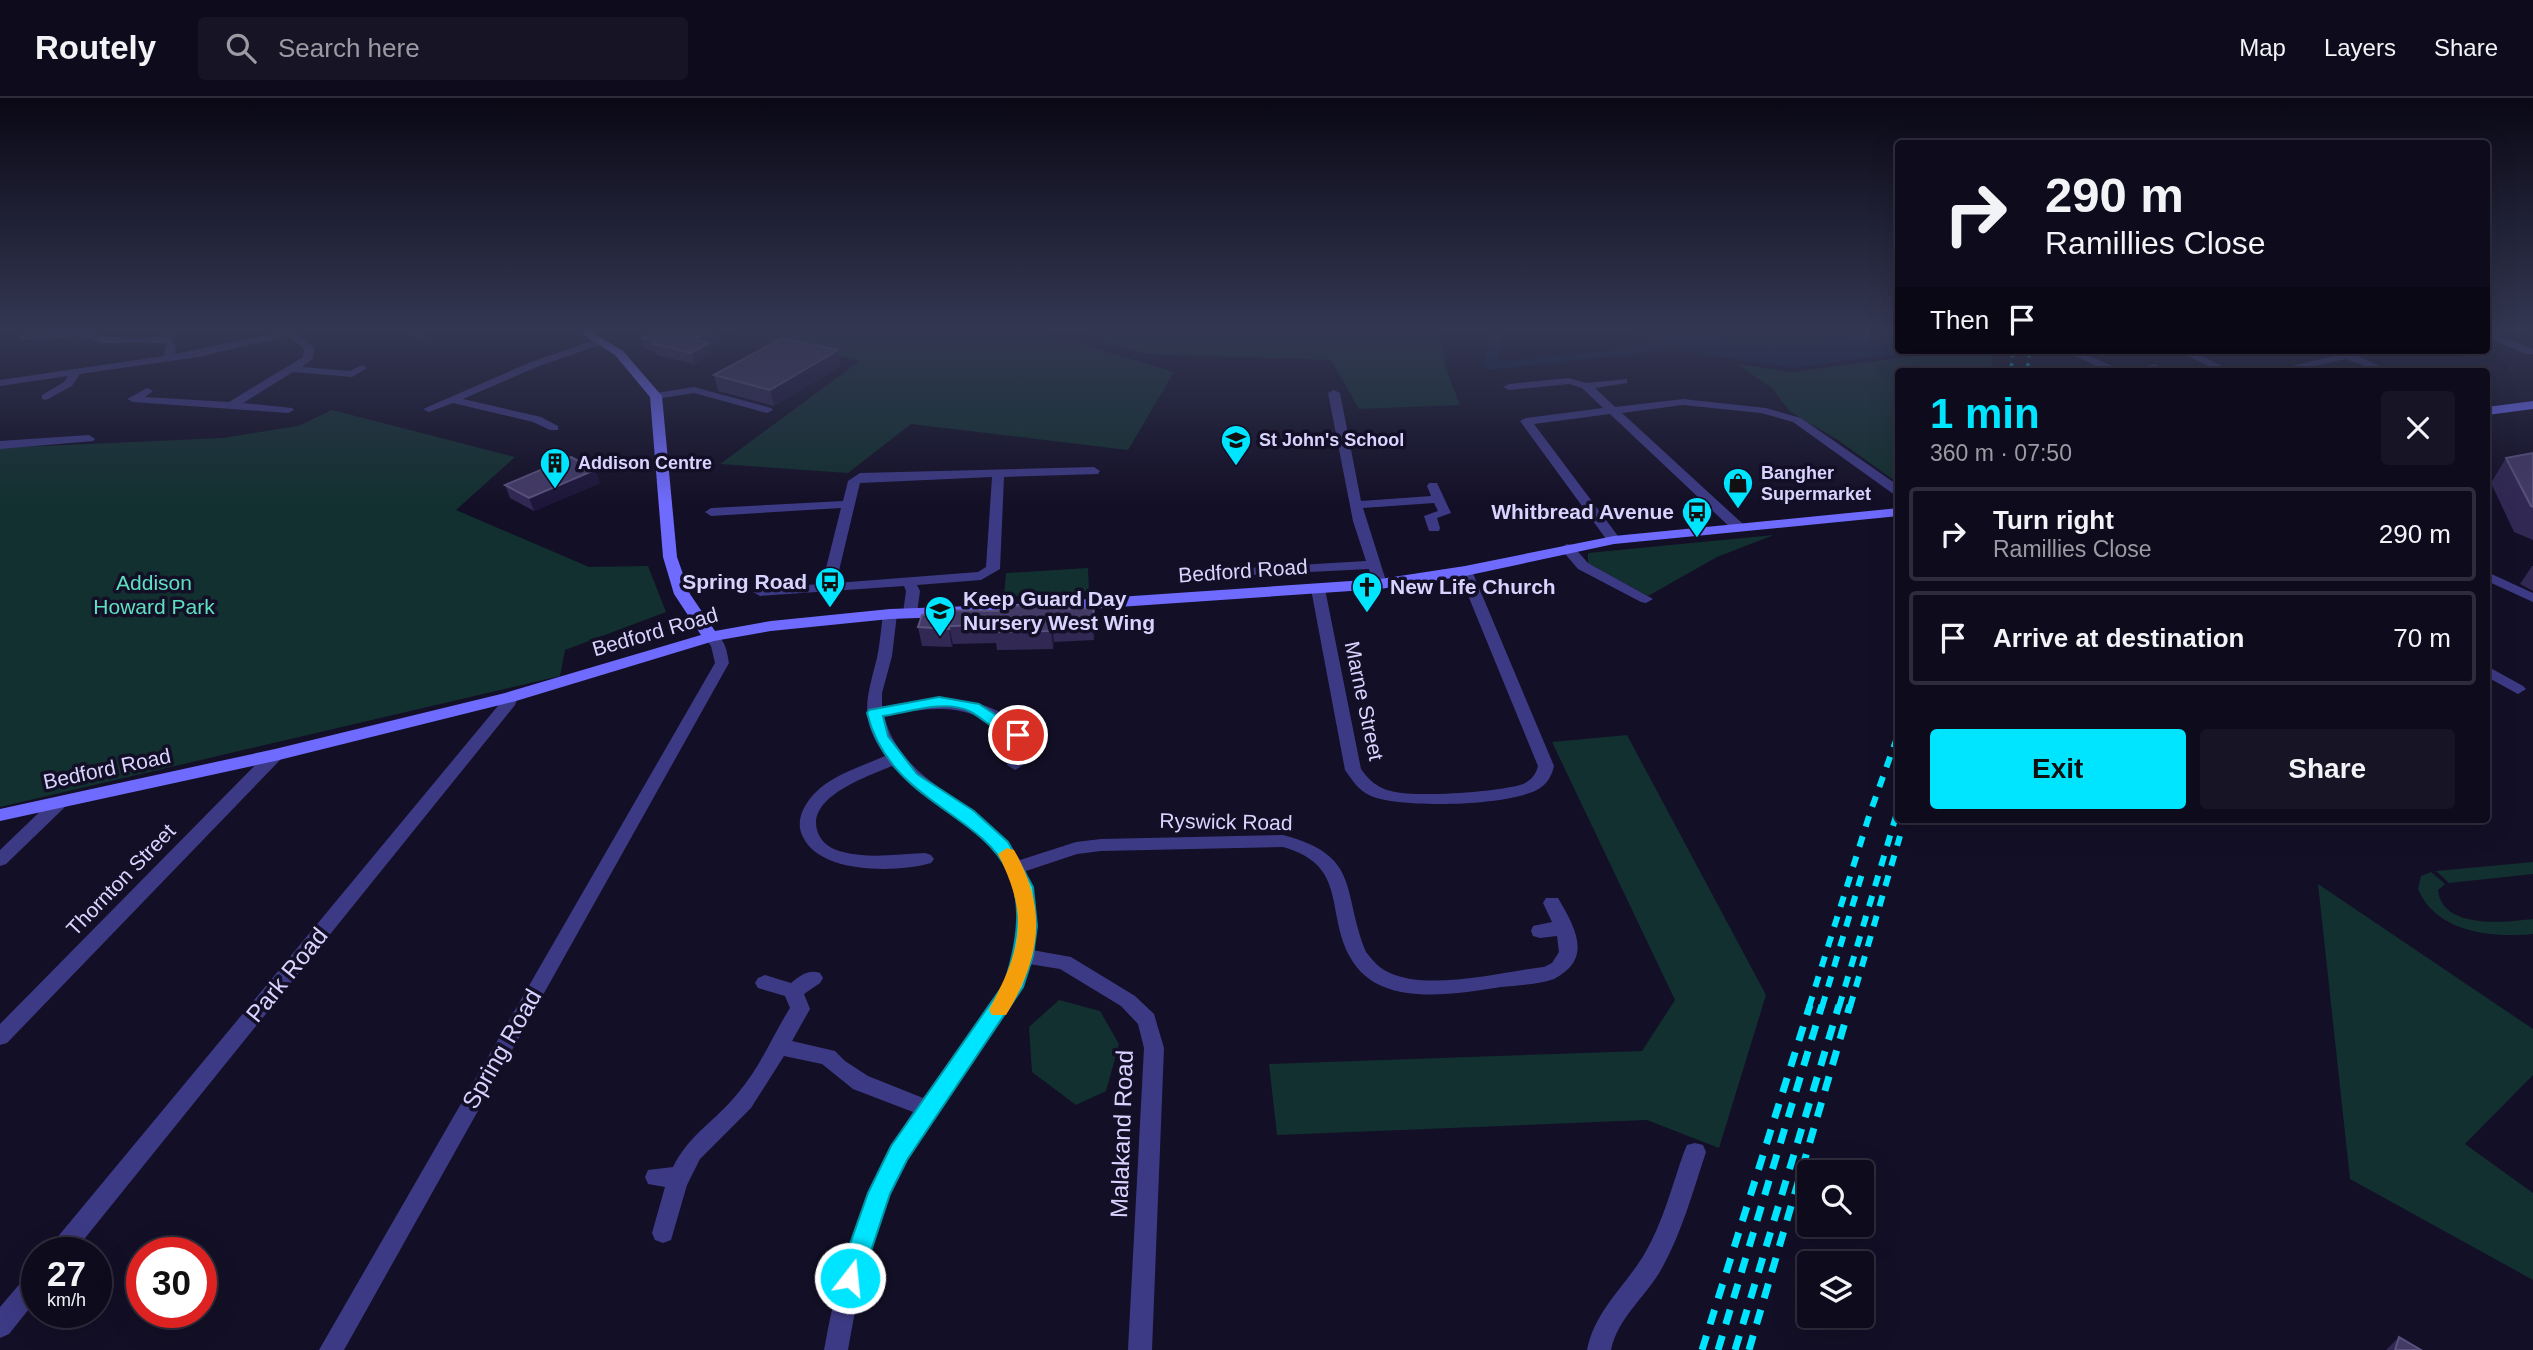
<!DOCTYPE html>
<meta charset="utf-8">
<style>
:root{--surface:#0e0b1c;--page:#171425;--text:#f1f3f6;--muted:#9b9ba3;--line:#2e2b3b;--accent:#00e5ff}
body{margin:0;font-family:Helvetica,sans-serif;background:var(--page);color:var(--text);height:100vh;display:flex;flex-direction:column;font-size:26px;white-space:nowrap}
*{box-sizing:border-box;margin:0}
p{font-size:23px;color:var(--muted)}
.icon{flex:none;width:38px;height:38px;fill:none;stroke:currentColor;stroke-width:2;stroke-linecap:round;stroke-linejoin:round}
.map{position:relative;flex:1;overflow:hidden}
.details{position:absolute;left:1895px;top:270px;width:595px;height:455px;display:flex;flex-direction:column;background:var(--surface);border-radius:7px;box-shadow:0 7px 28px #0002,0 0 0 2px var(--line)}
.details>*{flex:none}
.banner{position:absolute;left:1895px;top:42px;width:595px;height:214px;border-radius:7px;box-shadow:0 7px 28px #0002,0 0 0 2px var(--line);background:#0e0b1c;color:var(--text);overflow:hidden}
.controls{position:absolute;left:1797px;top:1062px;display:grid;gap:14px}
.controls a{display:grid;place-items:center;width:77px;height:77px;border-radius:7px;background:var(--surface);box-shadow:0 7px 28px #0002,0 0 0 2px var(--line);font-size:35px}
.speed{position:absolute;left:21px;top:1139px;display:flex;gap:14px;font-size:35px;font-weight:700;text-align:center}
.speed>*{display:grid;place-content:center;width:91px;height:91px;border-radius:50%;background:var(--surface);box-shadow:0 7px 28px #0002,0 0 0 2px var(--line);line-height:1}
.speed small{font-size:18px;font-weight:400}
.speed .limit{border:10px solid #d22;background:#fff;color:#111}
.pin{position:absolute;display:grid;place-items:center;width:60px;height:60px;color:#fff;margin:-30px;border:4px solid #fff;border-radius:50%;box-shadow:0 2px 7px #0007}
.me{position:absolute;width:77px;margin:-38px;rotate:16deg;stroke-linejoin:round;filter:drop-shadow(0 0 5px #0008)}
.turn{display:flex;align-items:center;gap:24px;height:147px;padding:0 35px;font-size:32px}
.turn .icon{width:91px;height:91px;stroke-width:2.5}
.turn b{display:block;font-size:49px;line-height:60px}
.then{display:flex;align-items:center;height:66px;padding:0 35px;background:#0003;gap:14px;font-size:26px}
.round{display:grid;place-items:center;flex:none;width:74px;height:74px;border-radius:7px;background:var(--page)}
.head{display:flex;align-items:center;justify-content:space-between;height:119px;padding:0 35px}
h1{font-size:42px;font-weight:700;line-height:52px;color:var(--accent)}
.cta{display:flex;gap:14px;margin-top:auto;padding:14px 35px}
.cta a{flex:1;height:80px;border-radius:7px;background:var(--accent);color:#111;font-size:28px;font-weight:700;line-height:80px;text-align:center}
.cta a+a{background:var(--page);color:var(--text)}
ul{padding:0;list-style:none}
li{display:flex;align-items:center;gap:21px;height:94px;margin:0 14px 10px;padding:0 21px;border:4px solid var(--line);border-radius:7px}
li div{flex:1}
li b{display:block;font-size:26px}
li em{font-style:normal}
header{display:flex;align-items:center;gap:42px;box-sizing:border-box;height:98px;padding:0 35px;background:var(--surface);border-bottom:2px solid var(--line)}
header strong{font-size:33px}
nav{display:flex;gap:38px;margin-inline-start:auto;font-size:24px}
.search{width:490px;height:63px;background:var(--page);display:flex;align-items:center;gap:18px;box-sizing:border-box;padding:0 24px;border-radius:7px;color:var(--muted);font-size:26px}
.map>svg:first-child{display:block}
.green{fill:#12302f}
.water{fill:#0a1f44}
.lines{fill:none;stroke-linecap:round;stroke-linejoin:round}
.canal{fill:#0a1f44;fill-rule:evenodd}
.street{fill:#3d3a85;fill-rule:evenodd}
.secondary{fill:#6f6bff;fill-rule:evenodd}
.rail-far2{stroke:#00e5ff;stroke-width:3.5;stroke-dasharray:8 6;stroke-linecap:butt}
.rail-far1{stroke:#00e5ff;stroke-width:6;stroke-dasharray:11 10;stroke-linecap:butt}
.rail{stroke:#00e5ff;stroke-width:7;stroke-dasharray:15 12;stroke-linecap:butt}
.wall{fill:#312854}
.shaded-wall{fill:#1d163a}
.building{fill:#433a66;stroke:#5a527e;stroke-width:2}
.route{fill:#00e5ff;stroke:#0095a6;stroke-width:2}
.slow{fill:#f59e0b}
.labels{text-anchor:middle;stroke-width:7;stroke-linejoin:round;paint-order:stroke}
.far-poi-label{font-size:18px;font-weight:bold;fill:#d9d4ff;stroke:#130f26;text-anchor:start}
.poi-label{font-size:21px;font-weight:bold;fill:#d9d4ff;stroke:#130f26;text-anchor:end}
.street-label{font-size:21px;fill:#d9d4ff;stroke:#130f26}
.park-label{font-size:21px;fill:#5fe0c0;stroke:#130f26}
.near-street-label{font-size:24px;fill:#d9d4ff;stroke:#130f26}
</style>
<header>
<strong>Routely</strong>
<div class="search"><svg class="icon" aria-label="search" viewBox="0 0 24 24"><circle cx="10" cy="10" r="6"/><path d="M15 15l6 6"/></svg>Search here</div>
<nav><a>Map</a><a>Layers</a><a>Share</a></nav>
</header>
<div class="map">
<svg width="2533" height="1252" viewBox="0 0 2533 1252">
<rect width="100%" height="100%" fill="#130f26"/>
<path class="green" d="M 721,232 L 1033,232 L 1174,274 L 1128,352 L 911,326 L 848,375 L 720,366 L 860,263 Z
M 1072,232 L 1440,232 L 1446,271 L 1460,307 L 1359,311 L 1331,262 L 1146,256 Z
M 1679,232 L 1899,232 L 1772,249 Z
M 1962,252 L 1995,252 L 1990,273 L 1899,273 L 1899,386 L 1838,342 L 1789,313 L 1773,291 L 1737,266 L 1792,274 Z
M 332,312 L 515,359 L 456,412 L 589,469 L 648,468 L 666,514 L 565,552 L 560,578 L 0,709 L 0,350 L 222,340 L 298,328 Z
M 1774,437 L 1717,459 L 1648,498 L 1588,465 L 1588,455 Z
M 1088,470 L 1089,493 L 1004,499 L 1006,475 Z
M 1627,637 L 1766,897 L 1719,1050 L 1647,1022 L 1277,1037 L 1269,966 L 1642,953 L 1675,902 L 1552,644 Z
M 2533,764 L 2533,776 L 2449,785 L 2436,773 Z
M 2431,774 L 2445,786 L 2438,792 C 2442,832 2506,824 2533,821 L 2533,836 C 2493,840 2436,835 2418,791 L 2421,778 Z
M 2318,786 L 2533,931 L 2533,977 L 2465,1046 L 2533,1095 L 2533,1182 L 2350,1081 Z
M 1059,902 L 1100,913 L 1119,946 L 1106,993 L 1076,1007 L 1032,974 L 1029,929 Z"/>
<path class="water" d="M 1623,232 L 1679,232 L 1772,249 L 1899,232 L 1899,252 L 1920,252 L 1792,270 L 1684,253 Z"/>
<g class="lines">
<path class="canal" d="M 1491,232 L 1502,232 L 1497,264 L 1644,249 L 1681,241 L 1687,244 L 1644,255 L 1490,272 L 1484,268 Z"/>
<path class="street" d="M 83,232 L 94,232 L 91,235 C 106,240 139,242 155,239 C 166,236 171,232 183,232 L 169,240 L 176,248 L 175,256 L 291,232 L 308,232 L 298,236 L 314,250 L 313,260 L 302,269 L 350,273 L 362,267 L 367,270 L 352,279 L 293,274 L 243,305 L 292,310 L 294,312 L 288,315 L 133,304 L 127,301 L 147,290 L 153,293 L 145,299 L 229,304 L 303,259 L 304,251 L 288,238 L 198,259 L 80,276 L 72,288 L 46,302 L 42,301 L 42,297 L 64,284 L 68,278 L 0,288 L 0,282 L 164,258 L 166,248 L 163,245 L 102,245 L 82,239 L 22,242 L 17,239 L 22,236 Z
M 401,232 L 414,232 L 429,240 L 420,242 Z
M 2487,233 L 2533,251 L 2533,256 L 2526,256 L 2487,240 Z
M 601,240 L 606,243 L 605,245 L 539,268 L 463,301 L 541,319 L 558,328 L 558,332 L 550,332 L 533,324 L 453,305 L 429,314 L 423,311 L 531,264 Z
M 2076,252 L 2119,271 L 2120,273 L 2106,273 L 2073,257 L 2072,255 Z
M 2176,252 L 2190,252 L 2232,273 L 2218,273 Z
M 2358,252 L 2377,252 L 2358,258 L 2391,273 L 2377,273 L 2346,261 L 2291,273 L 2271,273 Z
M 2155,266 L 2160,269 L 2159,271 L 2128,273 Z
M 1569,280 L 1586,285 L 1627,281 L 1627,285 L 1595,290 L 1615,309 L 1683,301 L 1766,310 L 1801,320 L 1899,388 L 1899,395 L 1892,395 L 1793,324 L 1761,315 L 1683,307 L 1622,315 L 1744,427 L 1744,433 L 1734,433 L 1610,316 L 1534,326 L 1621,442 L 1619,445 L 1609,445 L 1520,323 L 1526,320 L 1603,310 L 1582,290 L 1569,286 L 1509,292 L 1503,289 L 1509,286 Z
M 694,289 L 771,310 L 773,312 L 767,315 L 694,295 L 656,301 L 650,298 L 656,295 Z
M 1334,292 L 1340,295 L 1361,403 L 1431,398 L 1427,388 L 1429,385 L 1437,385 L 1451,415 L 1437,420 L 1440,430 L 1439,433 L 1429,433 L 1424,418 L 1438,413 L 1434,405 L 1363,410 L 1387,486 L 1380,490 L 1373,486 L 1369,471 L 1191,480 L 1189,477 L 1196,473 L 1366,463 L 1353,423 L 1328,295 Z
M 89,337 L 95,341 L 93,343 L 0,351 L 0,343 Z
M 1094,369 L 1100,373 L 1098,376 L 1004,379 L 1000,471 L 981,482 L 917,487 L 920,493 L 917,515 L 910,519 L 903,515 L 906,493 L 904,488 L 760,498 L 753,494 L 760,490 L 822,486 L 841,410 L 711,418 L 705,414 L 711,410 L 843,403 L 848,383 L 860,375 ZM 992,379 L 986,469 L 978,474 L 836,485 L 860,385 Z
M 1567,446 L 1572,447 L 1588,465 L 1653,501 L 1646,505 L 1641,504 L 1578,471 L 1560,450 Z
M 1465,469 L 1472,473 L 1554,668 C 1552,677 1548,685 1540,690 C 1514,708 1402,711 1371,698 C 1359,693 1352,682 1345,672 L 1311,491 L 1313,488 L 1318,487 L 1325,491 L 1361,671 C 1369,682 1377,690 1391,693 C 1416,700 1495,694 1520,687 C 1530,684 1536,677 1538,668 L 1458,473 Z
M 2487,474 L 2533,495 L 2533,504 L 2487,483 Z
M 890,512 L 897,516 L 892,558 L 882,595 L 882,609 C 930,599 992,592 1026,637 L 1023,667 L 1015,672 L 1007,667 L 1010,638 C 969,604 934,608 884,618 C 904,692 984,700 1020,762 L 1076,744 L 1101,741 L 1283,737 C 1362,758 1341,792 1366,854 C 1373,863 1380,871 1390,875 C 1430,893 1501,874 1544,869 L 1552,865 L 1559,854 L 1557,838 L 1540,840 L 1533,838 L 1531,833 L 1533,828 L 1552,824 L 1543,805 L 1546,800 L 1558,800 C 1576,831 1593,861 1554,881 C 1537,887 1518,887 1501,889 C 1453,896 1378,911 1350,859 C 1325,813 1348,767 1283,749 L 1101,753 L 1077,756 L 1026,773 C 1035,800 1037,824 1032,852 L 1071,859 L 1135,898 L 1154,916 L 1164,950 L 1152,1252 L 1128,1252 L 1144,950 L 1138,926 L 1121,908 L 1060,871 L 1029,866 L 1020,894 C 980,958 929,1015 896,1082 C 870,1135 858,1194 848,1252 L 824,1252 C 839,1167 864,1087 913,1014 L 853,991 L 822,966 L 784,958 L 751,1010 L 700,1061 L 687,1087 L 671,1142 L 663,1145 L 655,1142 L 652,1135 L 665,1089 L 648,1086 L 645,1079 L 648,1072 L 673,1069 C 690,1035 716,1023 738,995 C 760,970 772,938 790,910 L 785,898 L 758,890 L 755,885 L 758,880 L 765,877 L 791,885 C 800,878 808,871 820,875 L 823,880 L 820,885 L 804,896 L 810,911 L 792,943 L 835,953 L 845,963 L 868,978 L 923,1000 C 943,972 964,945 983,917 C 990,908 999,897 1004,886 C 1025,839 1022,778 985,740 C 957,712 920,696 892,668 C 869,678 804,699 818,735 C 822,745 832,752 843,754 C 869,761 899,756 925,755 L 931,757 L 934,761 L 931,765 C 897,775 820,776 803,739 C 795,724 803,708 814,696 C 833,676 861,669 885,658 C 858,620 867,600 877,560 C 880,545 881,531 883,516 Z
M 711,535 C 725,538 727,553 729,565 L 344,1252 L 319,1252 L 715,565 L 711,548 L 704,539 Z
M 2487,568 L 2523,588 L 2526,591 L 2518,596 L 2487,579 Z
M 510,594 L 518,599 L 515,607 L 73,1155 L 47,1155 L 51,1147 L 502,603 L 505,596 Z
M 275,652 L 281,653 L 283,657 L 281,661 L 7,945 L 0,947 L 0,926 L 269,653 Z
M 58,700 L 66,706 L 64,710 L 6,766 L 0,768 L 0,752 L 52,702 Z
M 1695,1045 L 1703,1047 L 1706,1054 C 1693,1093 1682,1134 1662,1170 C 1646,1199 1618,1219 1611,1252 L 1587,1252 C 1595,1212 1625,1189 1645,1155 C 1663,1124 1672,1088 1684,1054 L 1687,1047 Z
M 37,1172 L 37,1201 L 9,1236 L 0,1240 L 0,1209 L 29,1175 Z"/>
<path class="secondary" d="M 576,232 L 588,232 L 623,253 L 662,298 L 677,459 L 690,496 L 715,533 L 771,523 L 890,511 L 1000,507 L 1380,481 L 1465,468 L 1614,438 L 1899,410 L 1899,418 L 1614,446 L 1465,478 L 1380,491 L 1000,517 L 890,521 L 771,533 L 714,543 L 516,603 L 275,663 L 0,723 L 0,711 L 275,651 L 505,595 L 701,537 L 674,496 L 663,459 L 650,299 L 615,257 Z
M 2533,303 L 2533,311 L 2487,317 L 2487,309 Z"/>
<path class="rail-far2" d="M 2011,273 L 2013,252
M 2027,273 L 2030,252"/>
<path class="rail-far1" d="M 1809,909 L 1870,715 L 1899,634
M 1822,909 L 1864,769
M 1839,909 L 1899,708
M 1850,909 L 1900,738"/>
<path class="rail" d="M 1702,1252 L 1810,907
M 1718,1252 L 1822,907
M 1735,1252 L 1839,907
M 1749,1252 L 1850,907"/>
</g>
<path class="wall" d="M 658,232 L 719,232 L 721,241 L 710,247 L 712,256 L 694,266 L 656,257 L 655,254 L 645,251 L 641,240 Z
M 841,268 L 774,308 L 718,293 L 714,277 Z
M 2533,355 L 2533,442 L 2514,434 L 2491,385 L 2506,360 Z
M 600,385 L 534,413 L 510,400 L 505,387 Z
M 2532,468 L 2533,468 L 2533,493 L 2520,486 Z
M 1055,507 L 1055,511 L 1094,510 L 1095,528 L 1094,542 L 1054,544 L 1053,551 L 997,552 L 996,545 L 953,546 L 952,549 L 922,548 L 918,529 L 1008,513 Z
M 2399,1239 L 2421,1252 L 2386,1252 Z"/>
<path class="shaded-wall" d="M 714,232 L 719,232 L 721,241 L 710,247 L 712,256 L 694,266 L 691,255 L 695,241 Z
M 838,252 L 841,268 L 774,308 L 770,292 Z
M 595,372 L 600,385 L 534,413 L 529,400 Z
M 1094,510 L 1095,528 L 1094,542 L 1092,524 Z
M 1052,525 L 1054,544 L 1053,551 L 1051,533 Z
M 949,528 L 953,546 L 952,549 L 949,531 Z"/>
<path class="building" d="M 658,232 L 714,232 L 695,241 L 709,245 L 691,255 L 653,246 L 657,243 L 641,240 Z
M 782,240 L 838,252 L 770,292 L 714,277 Z
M 2533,355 L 2533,409 L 2531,408 L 2506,360 Z
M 571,359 L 595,372 L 529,400 L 505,387 Z
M 1055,507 L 1054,511 L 1094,510 L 1092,524 L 1052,525 L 1051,533 L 994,534 L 996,527 L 949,528 L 949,531 L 918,529 L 922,517 L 927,517 L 929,512 L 1008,513 L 1009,508 Z
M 2399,1239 L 2421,1252 L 2395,1252 Z"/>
<linearGradient id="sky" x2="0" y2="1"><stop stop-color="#0a0815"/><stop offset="0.57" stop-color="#333752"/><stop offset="1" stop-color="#333752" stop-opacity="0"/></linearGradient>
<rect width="2533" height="407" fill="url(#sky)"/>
<path class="route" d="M 939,599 L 979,606 L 1027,637 L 1024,640 C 1007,645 986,622 971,614 C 945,601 910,614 883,618 L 888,638 L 917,676 L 974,713 L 1008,744 L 1033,789 L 1037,828 L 1033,858 L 1023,889 L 907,1062 L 890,1096 L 862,1180 L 859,1188 L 850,1191 L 842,1188 L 838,1180 L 868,1095 L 891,1048 L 1004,886 C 1065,707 899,741 867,615 L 869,612 Z"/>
<path class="slow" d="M 1007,750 L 1014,752 C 1048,811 1041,860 1006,917 L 992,917 L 989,912 C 1021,852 1030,819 998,756 Z"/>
<defs>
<g id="school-pin" transform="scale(1.575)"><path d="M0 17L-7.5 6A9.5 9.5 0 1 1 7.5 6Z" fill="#00e5ff" stroke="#130f26"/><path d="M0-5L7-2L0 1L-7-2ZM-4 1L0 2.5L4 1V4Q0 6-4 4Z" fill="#111"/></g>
<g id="building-pin" transform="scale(1.575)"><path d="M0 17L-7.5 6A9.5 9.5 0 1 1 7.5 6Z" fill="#00e5ff" stroke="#130f26"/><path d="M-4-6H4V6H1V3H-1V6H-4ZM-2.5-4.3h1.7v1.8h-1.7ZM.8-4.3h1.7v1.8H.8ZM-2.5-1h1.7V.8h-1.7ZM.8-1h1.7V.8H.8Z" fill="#111"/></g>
<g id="shop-pin" transform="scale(1.575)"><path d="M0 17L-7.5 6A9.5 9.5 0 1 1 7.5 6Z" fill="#00e5ff" stroke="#130f26"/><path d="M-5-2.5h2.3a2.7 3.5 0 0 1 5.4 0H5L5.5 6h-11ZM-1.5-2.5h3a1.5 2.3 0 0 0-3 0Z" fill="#111"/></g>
<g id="bus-pin" transform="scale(1.575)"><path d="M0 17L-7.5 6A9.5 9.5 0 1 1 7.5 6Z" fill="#00e5ff" stroke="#130f26"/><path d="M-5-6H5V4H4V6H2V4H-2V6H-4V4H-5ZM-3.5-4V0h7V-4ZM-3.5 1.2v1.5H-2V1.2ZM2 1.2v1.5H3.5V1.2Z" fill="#111"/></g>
<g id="church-pin" transform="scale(1.575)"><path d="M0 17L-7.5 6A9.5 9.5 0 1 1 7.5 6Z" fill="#00e5ff" stroke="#130f26"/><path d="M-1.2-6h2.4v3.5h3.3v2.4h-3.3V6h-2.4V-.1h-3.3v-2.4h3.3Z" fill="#111"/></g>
</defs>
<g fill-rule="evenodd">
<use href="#school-pin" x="1236" y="342"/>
<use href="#building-pin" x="555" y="365"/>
<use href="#shop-pin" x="1738" y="385"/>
<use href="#bus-pin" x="1697" y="414"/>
<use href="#bus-pin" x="830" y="484"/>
<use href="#church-pin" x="1367" y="489"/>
<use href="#school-pin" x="940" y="513"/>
</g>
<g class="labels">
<g class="far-poi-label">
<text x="1259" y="348">St John's School</text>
<text x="578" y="371">Addison Centre</text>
<text x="1761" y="381">Bangher<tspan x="1761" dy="21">Supermarket</tspan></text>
</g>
<g class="poi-label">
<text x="1674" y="421">Whitbread Avenue</text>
<text x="807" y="491">Spring Road</text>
<text x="1390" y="496" text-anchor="start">New Life Church</text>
<text x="963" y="508" text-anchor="start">Keep Guard Day<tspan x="963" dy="24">Nursery West Wing</tspan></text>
</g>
<g class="street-label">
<text transform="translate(1243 473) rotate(-4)" y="7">Bedford Road</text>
<text transform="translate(655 534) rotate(-16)" y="7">Bedford Road</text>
<text transform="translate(1364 603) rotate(78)" y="7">Marne Street</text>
<text transform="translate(107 671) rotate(-12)" y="7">Bedford Road</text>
<text transform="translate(1226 724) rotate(1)" y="7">Ryswick Road</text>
<text transform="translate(121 782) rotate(-46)" y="7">Thornton Street</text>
</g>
<g class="park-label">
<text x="154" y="492">Addison<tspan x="154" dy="24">Howard Park</tspan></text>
</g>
<g class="near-street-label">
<text transform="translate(287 877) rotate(-51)" y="8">Park Road</text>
<text transform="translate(502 951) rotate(-60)" y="8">Spring Road</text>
<text transform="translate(1122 1036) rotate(-88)" y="8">Malakand Road</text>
</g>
</g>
</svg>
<div class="controls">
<a><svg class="icon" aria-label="search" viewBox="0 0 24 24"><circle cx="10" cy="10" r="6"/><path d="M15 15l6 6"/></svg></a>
<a><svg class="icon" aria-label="layers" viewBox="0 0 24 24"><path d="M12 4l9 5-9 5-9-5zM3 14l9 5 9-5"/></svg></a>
</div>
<div class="speed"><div>27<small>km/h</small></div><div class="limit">30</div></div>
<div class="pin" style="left:1018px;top:637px;background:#d93025"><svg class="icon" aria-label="arrive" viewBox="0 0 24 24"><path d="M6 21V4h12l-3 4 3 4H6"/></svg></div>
<svg class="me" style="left:850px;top:1180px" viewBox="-20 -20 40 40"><circle r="17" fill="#00e5ff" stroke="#fff" stroke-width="3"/><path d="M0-11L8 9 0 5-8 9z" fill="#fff"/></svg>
<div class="banner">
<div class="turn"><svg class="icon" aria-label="right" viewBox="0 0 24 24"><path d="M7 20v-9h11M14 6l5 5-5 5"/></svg><div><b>290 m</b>Ramillies Close</div></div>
<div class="then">Then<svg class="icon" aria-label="arrive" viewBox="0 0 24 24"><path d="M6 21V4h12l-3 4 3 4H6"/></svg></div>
</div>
<section class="details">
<div class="head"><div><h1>1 min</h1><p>360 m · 07:50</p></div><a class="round"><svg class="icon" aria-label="close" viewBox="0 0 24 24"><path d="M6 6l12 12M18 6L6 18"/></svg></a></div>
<ul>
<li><svg class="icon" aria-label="right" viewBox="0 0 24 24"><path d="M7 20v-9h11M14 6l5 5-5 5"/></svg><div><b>Turn right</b><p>Ramillies Close</p></div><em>290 m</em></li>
<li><svg class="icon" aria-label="arrive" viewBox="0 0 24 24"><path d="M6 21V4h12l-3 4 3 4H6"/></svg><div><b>Arrive at destination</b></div><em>70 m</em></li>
</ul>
<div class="cta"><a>Exit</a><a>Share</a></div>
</section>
</div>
